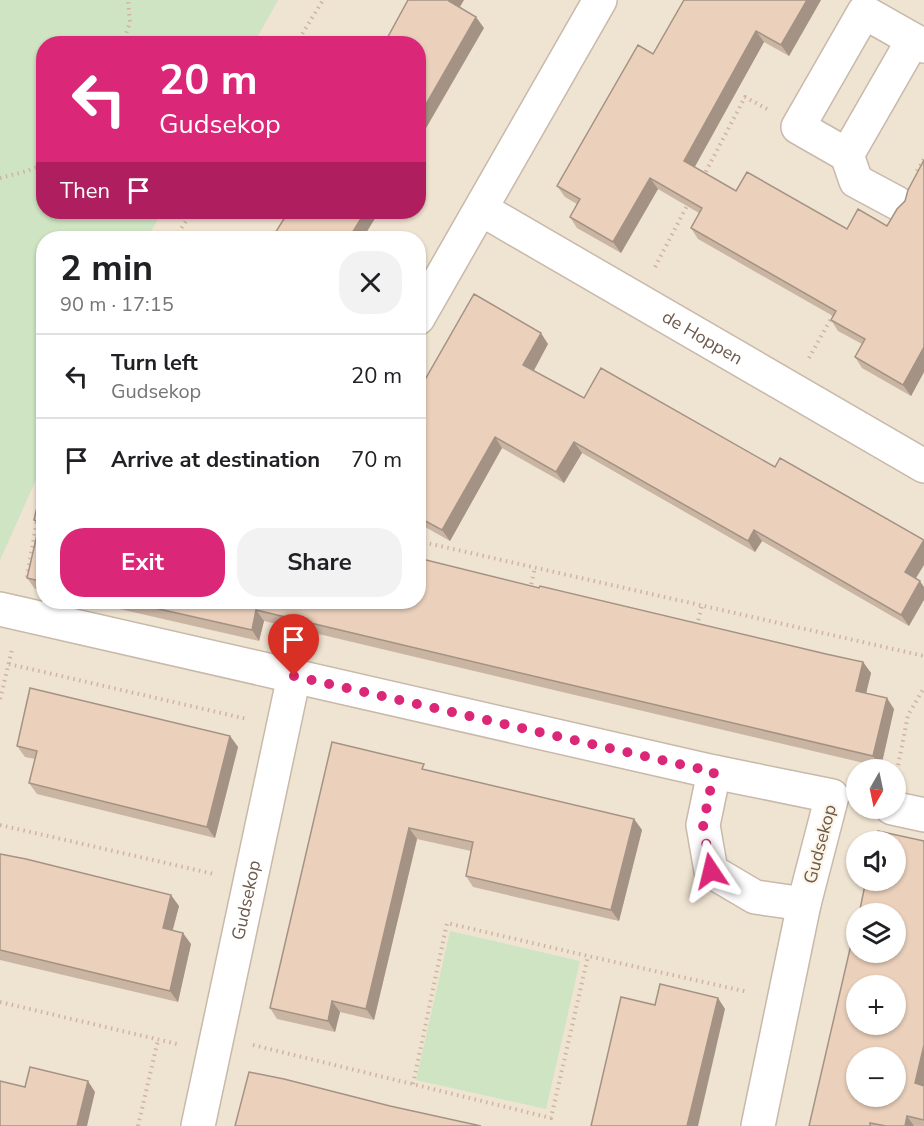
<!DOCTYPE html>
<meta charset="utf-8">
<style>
:root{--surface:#fff;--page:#f2f2f2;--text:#202124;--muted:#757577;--line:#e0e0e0;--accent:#db2777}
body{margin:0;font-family:"Nunito Sans",sans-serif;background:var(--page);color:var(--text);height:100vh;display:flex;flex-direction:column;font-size:22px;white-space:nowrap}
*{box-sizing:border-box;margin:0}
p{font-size:20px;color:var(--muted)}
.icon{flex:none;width:33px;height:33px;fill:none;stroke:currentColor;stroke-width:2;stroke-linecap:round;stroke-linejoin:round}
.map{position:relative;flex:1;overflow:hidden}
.side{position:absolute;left:36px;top:231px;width:390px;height:378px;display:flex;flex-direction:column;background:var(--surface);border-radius:24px;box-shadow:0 2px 4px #0004}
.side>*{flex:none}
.hud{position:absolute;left:36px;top:36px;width:390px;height:183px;border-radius:24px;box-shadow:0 2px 4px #0004;background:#db2777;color:#fff;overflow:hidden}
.needle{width:39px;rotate:189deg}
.tools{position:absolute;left:846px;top:759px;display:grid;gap:12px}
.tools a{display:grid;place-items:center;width:60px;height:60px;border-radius:50%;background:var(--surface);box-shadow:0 2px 4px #0004;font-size:30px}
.pin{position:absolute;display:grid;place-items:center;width:51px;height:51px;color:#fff;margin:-62px -26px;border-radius:50% 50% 50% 0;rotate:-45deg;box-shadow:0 0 6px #0007}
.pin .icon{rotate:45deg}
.me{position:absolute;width:66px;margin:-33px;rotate:350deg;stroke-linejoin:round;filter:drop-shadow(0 0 4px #0008)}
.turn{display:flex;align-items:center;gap:21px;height:126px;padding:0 24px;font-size:27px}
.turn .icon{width:78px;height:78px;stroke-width:2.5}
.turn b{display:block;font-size:42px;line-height:51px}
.then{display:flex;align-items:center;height:57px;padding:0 24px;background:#0003;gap:12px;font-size:22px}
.round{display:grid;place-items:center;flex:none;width:63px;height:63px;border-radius:24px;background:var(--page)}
.head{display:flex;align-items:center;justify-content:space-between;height:102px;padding:0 24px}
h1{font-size:36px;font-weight:700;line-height:45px}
.action{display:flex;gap:12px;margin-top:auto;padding:12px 24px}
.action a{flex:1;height:69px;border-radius:24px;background:var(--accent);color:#fff;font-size:24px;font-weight:700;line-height:69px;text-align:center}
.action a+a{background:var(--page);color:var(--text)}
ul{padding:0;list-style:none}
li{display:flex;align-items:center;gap:18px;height:84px;padding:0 24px;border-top:2px solid var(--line)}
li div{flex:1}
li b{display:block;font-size:22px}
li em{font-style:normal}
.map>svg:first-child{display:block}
.residential{fill:#efe3d1;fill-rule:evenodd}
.green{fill:#cee4c2}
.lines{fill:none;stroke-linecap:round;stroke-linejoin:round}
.minor-casing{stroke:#c8b9aa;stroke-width:36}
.path{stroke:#cfb5a0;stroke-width:4;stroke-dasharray:1.5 4.5;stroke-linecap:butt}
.minor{stroke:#fff;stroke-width:33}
.wall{fill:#cab4a2}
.shaded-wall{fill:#a49284}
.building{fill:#ebd1bc;stroke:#a49284;stroke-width:1.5;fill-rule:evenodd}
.route{stroke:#db2777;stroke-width:10;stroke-dasharray:0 18}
.labels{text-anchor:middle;stroke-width:4.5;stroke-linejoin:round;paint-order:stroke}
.street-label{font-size:18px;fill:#6d594b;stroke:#fcf5e7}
</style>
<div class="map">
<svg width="924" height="1126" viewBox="0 0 924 1126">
<rect width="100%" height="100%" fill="#f9f1e1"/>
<path class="residential" d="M 198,0 L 924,0 L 924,1126 L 0,1126 L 0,492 L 43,381 L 44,602 L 418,602 L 418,238 L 99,238 L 109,212 L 418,212 L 418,44 L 175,43 ZM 856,770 L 896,770 L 896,808 L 856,808 ZM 856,842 L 896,842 L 896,880 L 856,880 ZM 856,914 L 896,914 L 896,952 L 856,952 ZM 856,986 L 896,986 L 896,1024 L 856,1024 ZM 856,1058 L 896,1058 L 896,1096 L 856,1096 Z"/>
<path class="green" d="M 0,0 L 278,0 L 254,43 L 44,44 L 44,212 L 162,212 L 147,238 L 44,238 L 43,464 L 0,560 Z
M 450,931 L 580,961 L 546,1109 L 416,1080 Z"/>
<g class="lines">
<g class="minor-casing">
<g id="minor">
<path d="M 913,40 L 847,155 L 798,127 L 864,12 L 924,46"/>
<path d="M 847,155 L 856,181 L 897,203"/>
<path id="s1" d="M 481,209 L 924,466"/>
<path d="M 418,318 L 600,0"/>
<path d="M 0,609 L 714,772 L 832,796 L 804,904 L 758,1126"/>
<path d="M 714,772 L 703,825 L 711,871 L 755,897 L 804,904"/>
<path d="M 892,808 L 924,815"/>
<path id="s2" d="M 198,1126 L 294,676"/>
</g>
</g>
<path class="path" d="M 122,44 L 130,23 L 128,0
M 296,44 L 323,0
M 917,171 L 924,159
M 703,177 L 745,97 L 767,109
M 0,178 L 27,171 L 44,164
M 175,238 L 192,212
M 655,267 L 689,202
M 809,358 L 833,315
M 418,541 L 924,656
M 27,577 L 37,520
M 530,590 L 535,567
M 697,626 L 702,605
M 9,664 L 247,719
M 0,699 L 12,650
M 897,771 L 908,715 L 924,688
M 0,825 L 214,874
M 0,1002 L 177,1044
M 253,1045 L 551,1118 L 588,956
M 413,1084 L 447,923 L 588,956 L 748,992
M 138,1126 L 158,1040"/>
<use href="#minor" class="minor"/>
</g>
<path class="wall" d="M 821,0 L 789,56 L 764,42 L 694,167 L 736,191 L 847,229 L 887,226 L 905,201 L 924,160 L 924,372 L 911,396 L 862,368 L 855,357 L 862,344 L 838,331 L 831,320 L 833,316 L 698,239 L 691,228 L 699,213 L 658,189 L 621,253 L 577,228 L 570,217 L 577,204 L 565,197 L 557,186 L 653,54 Z
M 548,344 L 533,371 L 916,579 L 909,626 L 762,541 L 755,552 L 582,453 L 564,483 L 502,448 L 450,541 L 418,523 L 418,392 Z
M 44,490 L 44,591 L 35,589 L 27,578 L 39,527 L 34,520 Z
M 539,588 L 826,654 L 863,662 L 871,673 L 866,693 L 894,709 L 881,767 L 558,691 L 264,621 L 259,641 L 89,602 L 418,602 Z
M 230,736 L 238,747 L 215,838 L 37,794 L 29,783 L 35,759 L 25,757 L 17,746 Z
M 428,770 L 634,819 L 642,830 L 619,921 L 473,887 L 466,876 L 471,851 L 417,839 L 374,1020 L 340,1012 L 335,1032 L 277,1019 L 270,1008 Z
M 924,841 L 924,1126 L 809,1126 Z
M 0,854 L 179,906 L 173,930 L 191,944 L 178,1002 L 0,960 Z"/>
<path class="shaded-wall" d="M 450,0 L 464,0 L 457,12 L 449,1 Z
M 807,0 L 821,0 L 789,56 L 781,45 Z
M 476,17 L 484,28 L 418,142 L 418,118 Z
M 756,31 L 764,42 L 692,172 L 684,161 Z
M 650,178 L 658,189 L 621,253 L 613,242 Z
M 365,212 L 379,212 L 363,238 L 349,238 Z
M 541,333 L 548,344 L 531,376 L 523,365 Z
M 924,347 L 924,372 L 911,396 L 903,385 Z
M 495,437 L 502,448 L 450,541 L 442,530 Z
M 574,442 L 582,453 L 564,483 L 556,472 Z
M 754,530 L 762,541 L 755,552 L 748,541 Z
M 924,540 L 924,565 L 913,583 L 905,572 Z
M 920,581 L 924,587 L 924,600 L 909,626 L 901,615 Z
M 256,610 L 264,621 L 259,641 L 252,630 Z
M 863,662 L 871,673 L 864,702 L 856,691 Z
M 887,698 L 894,709 L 881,767 L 873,756 Z
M 230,736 L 238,747 L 215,838 L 207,827 Z
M 634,819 L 642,830 L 619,921 L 611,910 Z
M 409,828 L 417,839 L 374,1020 L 366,1009 Z
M 171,895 L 179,906 L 170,939 L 163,928 Z
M 183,933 L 191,944 L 178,1002 L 170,991 Z
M 718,998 L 725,1009 L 698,1126 L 687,1126 Z
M 332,1001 L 340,1012 L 335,1032 L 328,1021 Z
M 924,1045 L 924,1091 L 915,1083 Z
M 88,1081 L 95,1092 L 87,1126 L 77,1126 Z
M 907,1116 L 914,1126 L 905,1126 Z"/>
<path class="building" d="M 408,0 L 450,0 L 449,1 L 476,17 L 418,118 L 418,44 L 384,44 Z
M 684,0 L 807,0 L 781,45 L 756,31 L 684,161 L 736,191 L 747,172 L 847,229 L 858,209 L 887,226 L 897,209 L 905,201 L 908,190 L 924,160 L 924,347 L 903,385 L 855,357 L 865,339 L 831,320 L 836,311 L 691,228 L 702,208 L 650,178 L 613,242 L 570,217 L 580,199 L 557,186 L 638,45 L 653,54 Z
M 287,212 L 365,212 L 349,238 L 272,238 L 287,214 Z
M 474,294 L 541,333 L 523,365 L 584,398 L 601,368 L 775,467 L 780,458 L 924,540 L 905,572 L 920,581 L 901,615 L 754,530 L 748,541 L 574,442 L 556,472 L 495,437 L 442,530 L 418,517 L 418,416 L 419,415 L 418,414 L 418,392 Z
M 41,490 L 44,490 L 44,582 L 27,578 L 40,522 L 34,520 Z
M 418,558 L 539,588 L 540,586 L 826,654 L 863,662 L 856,691 L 887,698 L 873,756 L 550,680 L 256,610 L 252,630 L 128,602 L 418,602 Z
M 30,688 L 230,736 L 207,827 L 29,783 L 37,751 L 17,746 Z
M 332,742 L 424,764 L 422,769 L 634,819 L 611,910 L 466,876 L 473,842 L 409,828 L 366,1009 L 332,1001 L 328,1021 L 270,1008 Z
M 878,831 L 924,841 L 924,1045 L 915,1083 L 924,1086 L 924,1120 L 907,1116 L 905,1126 L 886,1126 L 870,1123 L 870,1126 L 809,1126 L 856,923 L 856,952 L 896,952 L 896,914 L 859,914 L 866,880 L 896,880 L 896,842 L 876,842 ZM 856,986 L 896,986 L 896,1024 L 856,1024 ZM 856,1058 L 896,1058 L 896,1096 L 856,1096 Z
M 0,854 L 26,859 L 171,895 L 163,928 L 183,933 L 170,991 L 0,950 Z
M 660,984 L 718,998 L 687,1126 L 591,1126 L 621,997 L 655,1005 Z
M 30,1067 L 88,1081 L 77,1126 L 0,1126 L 0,1081 L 25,1087 Z
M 249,1072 L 284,1079 L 390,1106 L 481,1126 L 235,1126 Z"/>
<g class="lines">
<path class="route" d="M 294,676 L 714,772 L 703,825 L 711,871"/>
</g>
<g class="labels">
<g class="street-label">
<text dy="6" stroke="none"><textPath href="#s1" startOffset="256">de Hoppen</textPath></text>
<text transform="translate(820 844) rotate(-75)" y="6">Gudsekop</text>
<text dy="6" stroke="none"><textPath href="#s2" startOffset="231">Gudsekop</textPath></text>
</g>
</g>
</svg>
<div class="tools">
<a><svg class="needle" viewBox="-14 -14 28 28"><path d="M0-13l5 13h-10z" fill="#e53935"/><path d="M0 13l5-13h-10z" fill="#757577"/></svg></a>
<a><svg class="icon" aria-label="sound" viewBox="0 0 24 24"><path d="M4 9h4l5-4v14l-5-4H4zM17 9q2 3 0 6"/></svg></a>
<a><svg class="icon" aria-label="layers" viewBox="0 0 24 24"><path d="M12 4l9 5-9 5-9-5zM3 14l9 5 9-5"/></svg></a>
<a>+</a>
<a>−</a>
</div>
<div class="pin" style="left:294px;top:676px;background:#d93025"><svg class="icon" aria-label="arrive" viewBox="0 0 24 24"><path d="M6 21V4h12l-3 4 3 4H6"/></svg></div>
<svg class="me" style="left:711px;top:871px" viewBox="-20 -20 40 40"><path d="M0-17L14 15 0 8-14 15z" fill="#db2777" stroke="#fff" stroke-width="4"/></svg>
<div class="hud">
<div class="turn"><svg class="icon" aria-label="left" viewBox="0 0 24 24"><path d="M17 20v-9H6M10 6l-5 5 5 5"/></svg><div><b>20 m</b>Gudsekop</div></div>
<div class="then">Then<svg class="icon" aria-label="arrive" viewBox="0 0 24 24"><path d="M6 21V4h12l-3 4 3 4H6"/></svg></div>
</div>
<section class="side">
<div class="head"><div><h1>2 min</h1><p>90 m · 17:15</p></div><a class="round"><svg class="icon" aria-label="close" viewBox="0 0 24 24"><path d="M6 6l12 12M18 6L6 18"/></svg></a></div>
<ul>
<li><svg class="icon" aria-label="left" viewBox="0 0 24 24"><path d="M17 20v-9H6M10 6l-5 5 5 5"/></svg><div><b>Turn left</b><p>Gudsekop</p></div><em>20 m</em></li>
<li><svg class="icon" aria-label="arrive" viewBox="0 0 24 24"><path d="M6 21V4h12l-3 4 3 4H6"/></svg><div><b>Arrive at destination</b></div><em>70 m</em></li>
</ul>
<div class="action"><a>Exit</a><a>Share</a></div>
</section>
</div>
